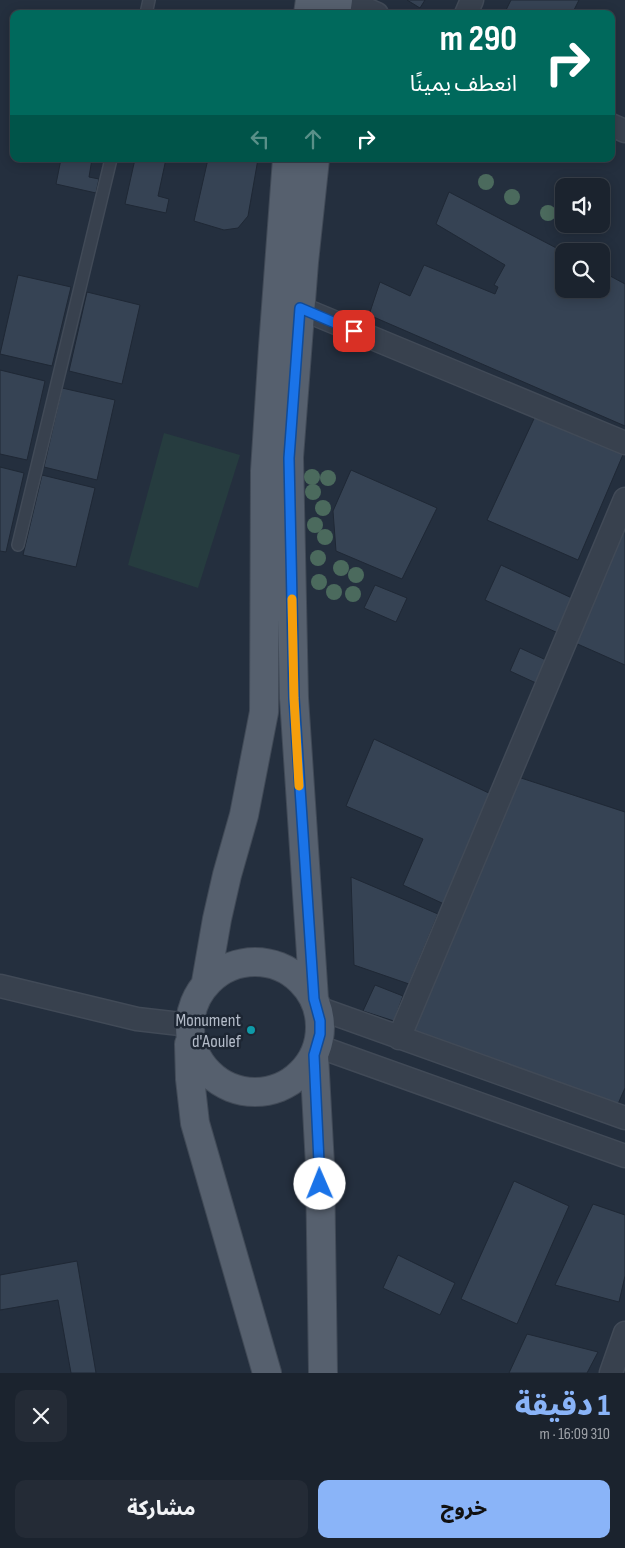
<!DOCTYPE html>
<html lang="ar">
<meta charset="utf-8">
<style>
:root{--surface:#1b232e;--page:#242b36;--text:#f1f3f6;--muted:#a0a4aa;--line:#39404a;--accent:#8ab4f8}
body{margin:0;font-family:"Sofia Sans Condensed","Noto Sans Arabic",sans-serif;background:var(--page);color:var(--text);direction:rtl;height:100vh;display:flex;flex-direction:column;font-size:19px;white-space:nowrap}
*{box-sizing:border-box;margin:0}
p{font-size:16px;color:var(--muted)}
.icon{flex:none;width:28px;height:28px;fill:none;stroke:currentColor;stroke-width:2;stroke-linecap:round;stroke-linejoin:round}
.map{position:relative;height:1373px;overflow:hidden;direction:ltr}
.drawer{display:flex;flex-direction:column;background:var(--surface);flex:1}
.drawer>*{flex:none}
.banner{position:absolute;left:10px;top:10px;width:605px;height:152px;border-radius:10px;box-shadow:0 2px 12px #0003,0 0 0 1px var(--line);direction:rtl;background:#00695c;color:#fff;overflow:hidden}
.fabs{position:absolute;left:555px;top:178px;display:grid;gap:10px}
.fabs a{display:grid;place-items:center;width:55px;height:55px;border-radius:10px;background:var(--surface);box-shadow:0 2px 12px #0003,0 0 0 1px var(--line);font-size:25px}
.pin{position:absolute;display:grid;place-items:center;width:42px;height:42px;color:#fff;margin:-21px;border-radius:10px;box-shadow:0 2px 8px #0006}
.me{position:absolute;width:55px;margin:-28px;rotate:359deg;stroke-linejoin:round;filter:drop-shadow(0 0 4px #0008)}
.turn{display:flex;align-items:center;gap:18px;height:105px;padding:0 15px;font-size:22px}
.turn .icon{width:65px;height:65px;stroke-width:2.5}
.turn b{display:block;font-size:35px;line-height:42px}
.lanes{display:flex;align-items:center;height:48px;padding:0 15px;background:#0003;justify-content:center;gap:25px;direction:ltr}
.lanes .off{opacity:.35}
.round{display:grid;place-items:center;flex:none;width:52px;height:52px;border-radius:10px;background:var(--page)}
.overview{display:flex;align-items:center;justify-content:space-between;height:85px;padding:0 15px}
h1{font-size:30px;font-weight:800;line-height:38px;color:var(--accent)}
.primary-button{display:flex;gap:10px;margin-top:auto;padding:10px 15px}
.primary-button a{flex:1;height:58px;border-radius:10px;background:var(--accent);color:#111;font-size:20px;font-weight:800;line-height:58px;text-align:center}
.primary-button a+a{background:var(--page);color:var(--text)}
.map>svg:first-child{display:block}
.green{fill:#263c3f}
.building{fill:#364354;stroke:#1f2835}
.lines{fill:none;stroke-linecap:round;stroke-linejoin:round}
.lane-casing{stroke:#414a57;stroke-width:14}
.street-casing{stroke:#414a57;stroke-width:25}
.primary-casing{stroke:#414a57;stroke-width:30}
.lane{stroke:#38414e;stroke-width:11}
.street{stroke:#38414e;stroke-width:22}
.primary{stroke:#56606e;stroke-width:28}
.tree{fill:#4b6a5d}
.route-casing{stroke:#114b97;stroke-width:12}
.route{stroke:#1a73e8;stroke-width:9}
.slow{stroke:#f59e0b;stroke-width:9}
.culture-dot{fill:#0f9aa8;stroke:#1d2633;stroke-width:2}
.labels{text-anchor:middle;stroke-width:5;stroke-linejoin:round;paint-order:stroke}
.poi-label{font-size:18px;fill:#b4bcc9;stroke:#1d2633;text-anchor:end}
</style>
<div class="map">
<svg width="625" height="1373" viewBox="0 0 625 1373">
<rect width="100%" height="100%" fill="#242f3e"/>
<path class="green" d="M 164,433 L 240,455 L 198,588 L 128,565 Z"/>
<path class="building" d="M 407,0 L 425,0 L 420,8 Z
M 511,0 L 579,0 L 572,14 L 504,14 Z
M 61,159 L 92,159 L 89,177 L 99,179 L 96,193 L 56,184 Z
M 135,159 L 166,159 L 158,196 L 169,199 L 166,213 L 125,204 Z
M 208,159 L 258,159 L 248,216 L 238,228 L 224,230 L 194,221 Z
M 449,192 L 564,252 L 564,289 L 601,289 L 601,271 L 625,284 L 625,426 L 369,315 L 380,282 L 410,296 L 424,265 L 495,294 L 498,287 L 494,285 L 505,265 L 436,224 Z
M 18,275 L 71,287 L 52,366 L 0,354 Z
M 87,292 L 140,305 L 122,384 L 69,371 Z
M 0,370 L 45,381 L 27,460 L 0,454 Z
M 62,388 L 115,400 L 97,480 L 44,467 Z
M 538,410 L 625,450 L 578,560 L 487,520 Z
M 0,467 L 24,473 L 6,552 L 0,551 Z
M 351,470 L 437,508 L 402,579 L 336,551 L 333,511 Z
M 42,475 L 95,488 L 76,567 L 23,555 Z
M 625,526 L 625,665 L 573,642 Z
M 501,565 L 574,599 L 558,633 L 485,600 Z
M 375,585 L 407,598 L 396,622 L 364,608 Z
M 520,648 L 546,660 L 536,683 L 510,671 Z
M 374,739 L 493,795 L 444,904 L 403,885 L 423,839 L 346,806 Z
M 518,777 L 625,812 L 625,1088 L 618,1104 L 407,1030 Z
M 351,877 L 438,914 L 409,984 L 354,965 Z
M 375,985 L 403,996 L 394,1021 L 363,1011 Z
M 514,1181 L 569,1206 L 517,1324 L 461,1299 Z
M 593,1204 L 625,1215 L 625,1276 L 619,1302 L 555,1285 Z
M 398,1255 L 455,1283 L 440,1315 L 383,1288 Z
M 77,1261 L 96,1373 L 71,1373 L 58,1300 L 0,1310 L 0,1275 Z
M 527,1334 L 598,1352 L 587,1373 L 509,1373 Z"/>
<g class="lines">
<g class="lane-casing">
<path id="lane" d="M 146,14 L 149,0
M 18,545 L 111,159"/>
</g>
<g class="street-casing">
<path id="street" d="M 346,0 L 377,14
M 466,14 L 472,0
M 611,125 L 625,131
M 300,308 L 625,443
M 0,986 L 137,1019 L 189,1025
M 318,1008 L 625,1118
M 399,1038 L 625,499
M 317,1046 L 625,1156
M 611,1373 L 625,1333"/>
</g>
<g class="primary-casing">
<path id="primary" d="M 308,14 L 310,0
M 336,14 L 338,0
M190 1027a65 65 0 1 1 130 0a65 65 0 1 1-130 0Z
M 206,982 L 217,919 L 227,875 L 244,815 L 264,712 L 265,471 L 273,347 L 287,159
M 314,999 L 294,698 L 289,457 L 304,262 L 315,159
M 189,1044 L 190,1079 L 195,1123 L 267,1373
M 314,1055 L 320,1165 L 323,1373"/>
</g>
<use href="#lane" class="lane"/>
<use href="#street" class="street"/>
<use href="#primary" class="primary"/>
</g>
<g class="tree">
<circle cx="486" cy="182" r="8"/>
<circle cx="512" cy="197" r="8"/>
<circle cx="548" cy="213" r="8"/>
<circle cx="312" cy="477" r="8"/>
<circle cx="328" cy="478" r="8"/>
<circle cx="313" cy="492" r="8"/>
<circle cx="323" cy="508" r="8"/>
<circle cx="315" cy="525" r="8"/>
<circle cx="325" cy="537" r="8"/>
<circle cx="318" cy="558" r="8"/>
<circle cx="341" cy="568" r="8"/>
<circle cx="356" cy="575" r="8"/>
<circle cx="319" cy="582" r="8"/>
<circle cx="334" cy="592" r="8"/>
<circle cx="353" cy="594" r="8"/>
</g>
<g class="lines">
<g class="route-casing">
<path id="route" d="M 320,1184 L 314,1055 L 320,1034 L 320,1021 L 314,999 L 294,698 L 289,458 L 300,308 L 354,331"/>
</g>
<use href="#route" class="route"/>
<path class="slow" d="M 292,599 L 294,698 L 299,786"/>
</g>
<circle class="culture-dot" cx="251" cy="1030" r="5"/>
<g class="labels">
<g class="poi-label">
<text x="241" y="1026">Monument<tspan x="241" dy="21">d'Aoulef</tspan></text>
</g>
</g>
</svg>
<div class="fabs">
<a><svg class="icon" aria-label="sound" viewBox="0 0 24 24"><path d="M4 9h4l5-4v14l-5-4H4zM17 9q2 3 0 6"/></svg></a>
<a><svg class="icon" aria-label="search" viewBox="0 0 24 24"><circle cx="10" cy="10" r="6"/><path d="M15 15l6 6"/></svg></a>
</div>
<div class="pin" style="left:354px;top:331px;background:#d93025"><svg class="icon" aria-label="arrive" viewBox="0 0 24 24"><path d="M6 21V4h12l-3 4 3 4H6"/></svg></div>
<svg class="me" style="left:320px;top:1184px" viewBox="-20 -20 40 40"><circle r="19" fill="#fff"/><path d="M0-13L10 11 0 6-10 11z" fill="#1a73e8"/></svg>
<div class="banner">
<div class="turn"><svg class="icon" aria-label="right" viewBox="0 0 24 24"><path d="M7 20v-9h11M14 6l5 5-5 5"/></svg><div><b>290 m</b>انعطف يمينًا</div></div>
<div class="lanes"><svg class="icon off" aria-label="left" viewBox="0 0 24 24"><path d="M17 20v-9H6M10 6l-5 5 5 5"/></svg><svg class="icon off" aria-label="ahead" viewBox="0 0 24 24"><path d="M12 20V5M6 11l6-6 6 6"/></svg><svg class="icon" aria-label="right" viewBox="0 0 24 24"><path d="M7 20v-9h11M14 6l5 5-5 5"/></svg></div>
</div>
</div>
<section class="drawer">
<div class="overview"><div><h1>1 دقيقة</h1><p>310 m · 16:09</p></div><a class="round"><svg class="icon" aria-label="close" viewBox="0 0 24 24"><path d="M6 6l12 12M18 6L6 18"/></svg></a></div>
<div class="primary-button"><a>خروج</a><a>مشاركة</a></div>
</section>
